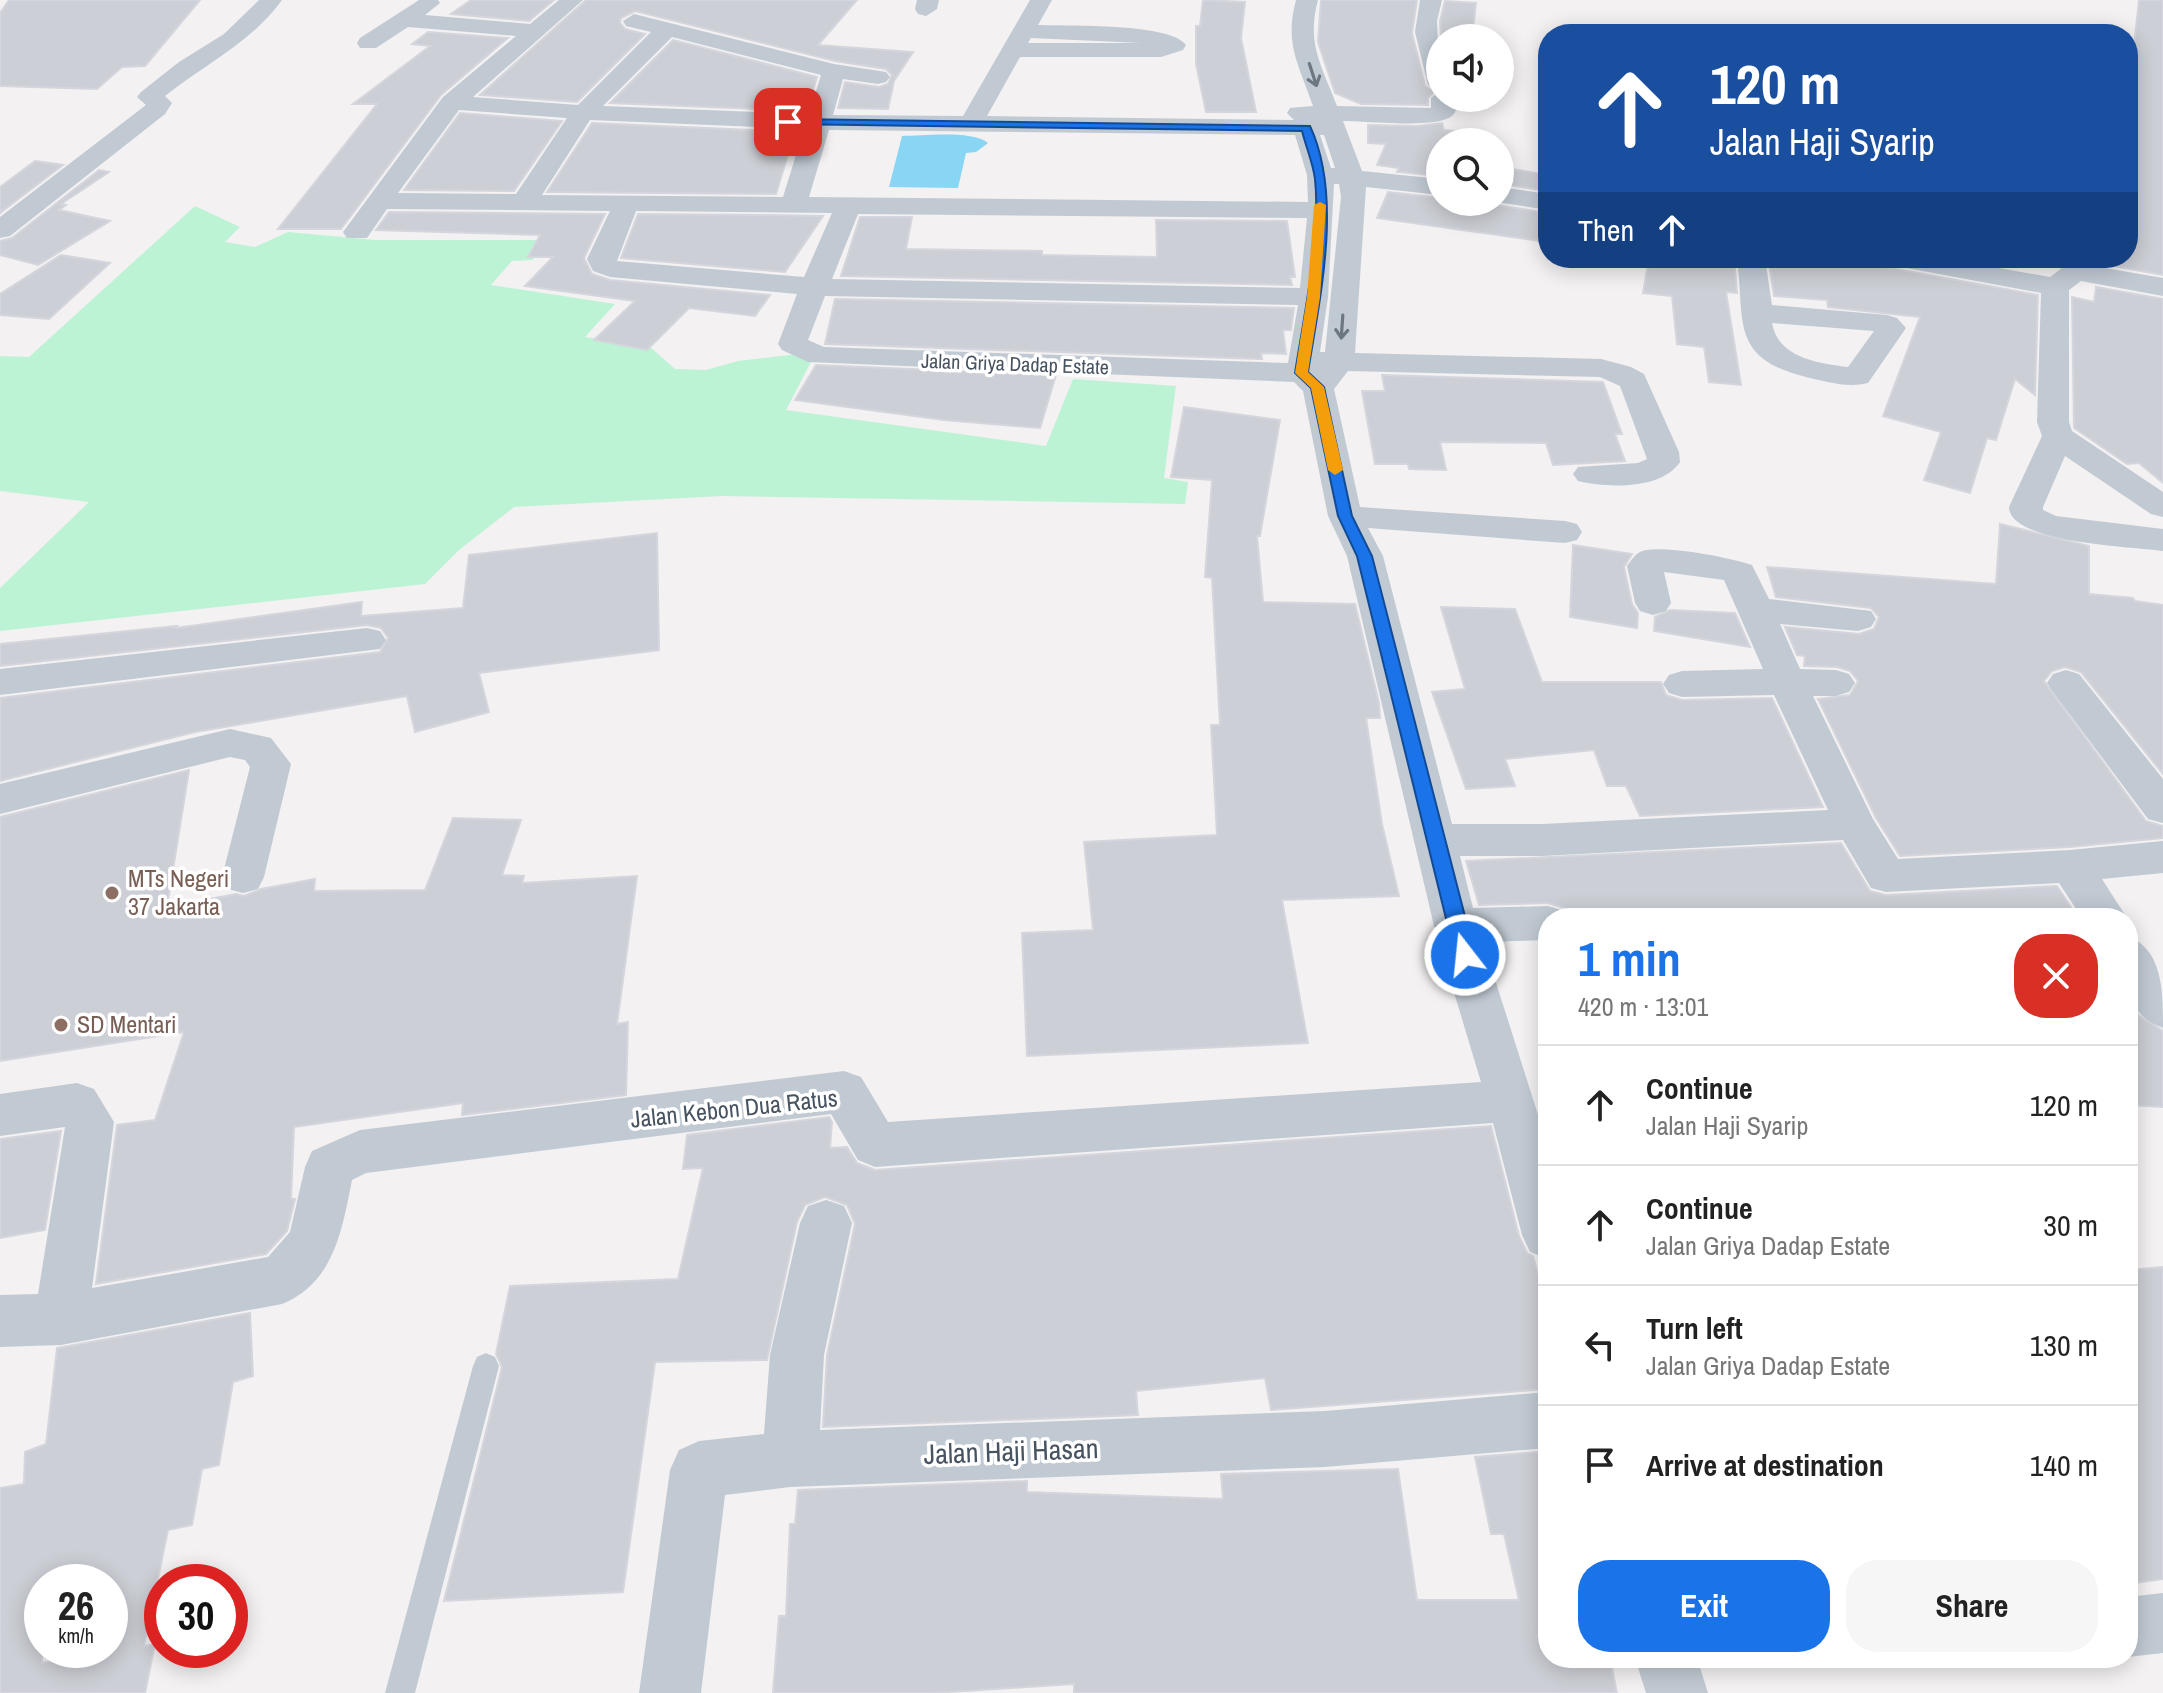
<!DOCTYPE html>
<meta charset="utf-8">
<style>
:root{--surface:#fff;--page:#f6f6f6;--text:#222;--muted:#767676;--line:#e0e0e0;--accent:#1a73e8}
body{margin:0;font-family:"Archivo Narrow",sans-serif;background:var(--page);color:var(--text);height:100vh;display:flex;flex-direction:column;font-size:30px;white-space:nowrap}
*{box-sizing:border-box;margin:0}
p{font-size:26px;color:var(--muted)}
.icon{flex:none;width:44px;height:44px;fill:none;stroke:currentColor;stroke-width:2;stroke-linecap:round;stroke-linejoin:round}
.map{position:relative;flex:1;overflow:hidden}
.side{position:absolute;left:1538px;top:908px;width:600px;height:760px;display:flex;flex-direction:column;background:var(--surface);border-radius:32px;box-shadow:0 4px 20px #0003}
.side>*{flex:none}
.guide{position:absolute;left:1538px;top:24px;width:600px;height:244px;border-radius:32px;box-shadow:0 4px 20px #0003;background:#1a4fa0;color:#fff;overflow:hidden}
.controls{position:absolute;left:1426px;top:24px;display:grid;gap:16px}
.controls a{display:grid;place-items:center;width:88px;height:88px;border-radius:50%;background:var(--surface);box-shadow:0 4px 20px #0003;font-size:40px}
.speed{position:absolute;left:24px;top:1564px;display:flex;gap:16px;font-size:40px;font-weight:700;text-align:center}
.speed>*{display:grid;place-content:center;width:104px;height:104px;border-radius:50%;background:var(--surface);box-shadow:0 4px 20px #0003;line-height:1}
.speed small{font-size:20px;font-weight:400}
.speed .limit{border:12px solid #d22;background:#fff;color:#111}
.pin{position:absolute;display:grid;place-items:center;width:68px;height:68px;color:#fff;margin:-34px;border-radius:16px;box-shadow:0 4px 12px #0006}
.me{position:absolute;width:88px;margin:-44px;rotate:344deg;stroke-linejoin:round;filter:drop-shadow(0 0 6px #0008)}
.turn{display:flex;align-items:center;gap:28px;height:168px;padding:0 40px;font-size:36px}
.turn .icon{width:104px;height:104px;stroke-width:2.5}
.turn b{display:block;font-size:56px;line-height:68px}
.then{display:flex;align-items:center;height:76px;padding:0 40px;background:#0003;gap:16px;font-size:30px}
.round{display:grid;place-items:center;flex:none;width:84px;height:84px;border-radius:32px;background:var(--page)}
.summary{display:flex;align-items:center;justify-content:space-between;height:136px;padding:0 40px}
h1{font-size:48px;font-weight:700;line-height:60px;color:var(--accent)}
.button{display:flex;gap:16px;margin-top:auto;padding:16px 40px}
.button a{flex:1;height:92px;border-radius:32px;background:var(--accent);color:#fff;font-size:32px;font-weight:700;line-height:92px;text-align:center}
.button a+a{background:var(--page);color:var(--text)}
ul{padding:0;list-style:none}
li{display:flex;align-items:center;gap:24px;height:120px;padding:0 40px;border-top:2px solid var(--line)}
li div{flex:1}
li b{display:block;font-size:30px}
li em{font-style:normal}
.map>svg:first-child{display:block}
.green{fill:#bdf3d5}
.water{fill:#88d6f3}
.building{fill:#cdcfd6;stroke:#d5d6dd;stroke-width:2;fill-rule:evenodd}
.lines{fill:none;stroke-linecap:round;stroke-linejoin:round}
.service{fill:#c1cad3;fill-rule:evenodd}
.minor{fill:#c1cad3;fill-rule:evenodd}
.oneway{stroke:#6c7782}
.route{fill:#1a73e8;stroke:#114b97;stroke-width:2}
.slow{fill:#f59e0b}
.education-dot{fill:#8d6e63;stroke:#fff;stroke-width:3}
.labels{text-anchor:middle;stroke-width:7;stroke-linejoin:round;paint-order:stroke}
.far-street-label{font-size:20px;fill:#475360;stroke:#fff}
.education-label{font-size:24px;fill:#785e54;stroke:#fff;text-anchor:start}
.street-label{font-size:24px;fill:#475360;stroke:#fff}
.near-street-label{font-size:28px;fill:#475360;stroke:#fff}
</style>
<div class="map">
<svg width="2163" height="1693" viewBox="0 0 2163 1693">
<rect width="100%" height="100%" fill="#f3f1f1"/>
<path class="green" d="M 195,206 L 240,227 L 225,242 L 255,247 L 288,232 L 375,240 L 540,240 L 533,260 L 512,261 L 491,285 L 615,304 L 585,337 L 649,346 L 675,369 L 706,370 L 738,361 L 798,354 L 813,358 L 786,410 L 1046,446 L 1073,379 L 1176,386 L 1164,478 L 1188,482 L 1185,504 L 722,496 L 514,507 L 459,550 L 425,584 L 0,631 L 0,588 L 89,502 L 0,491 L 0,356 L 29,357 Z"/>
<path class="water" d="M 902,136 C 923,136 972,130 988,143 L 976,152 L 966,153 L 958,188 L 889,187 Z"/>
<path class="building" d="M 9,0 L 200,0 L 145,66 L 122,67 L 97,89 L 0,86 L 0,13 Z
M 471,0 L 554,0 L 529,21 L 451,14 Z
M 586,0 L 857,0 L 818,45 L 913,52 L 894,81 L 888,109 L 838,108 L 845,82 L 879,87 L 888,84 L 892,75 L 886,69 L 835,61 L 635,11 L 621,18 L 620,23 L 625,29 L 645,34 L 577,102 L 480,95 Z
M 1203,0 L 1245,2 L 1241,38 L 1256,112 L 1206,112 L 1196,64 L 1196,26 L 1200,26 Z
M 1321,0 L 1417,0 L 1412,33 L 1425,86 L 1434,92 L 1428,98 L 1428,105 L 1361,104 L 1335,93 L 1318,42 Z
M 2139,0 L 2163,0 L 2163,275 L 2113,266 L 2111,258 L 2128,258 L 2128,99 Z
M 1445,1 L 1476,3 L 1472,38 L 1441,38 L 1440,21 Z
M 428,32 L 508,38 L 441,95 L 341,229 L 278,229 L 377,104 L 353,104 L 430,46 L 412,44 Z
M 673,40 L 817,77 L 807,111 L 610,103 Z
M 460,113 L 562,121 L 514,191 L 404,190 Z
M 592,123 L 795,132 L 776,194 L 547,192 Z
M 1442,123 L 1444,130 L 1454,131 L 1453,142 L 1440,142 L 1440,176 L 1397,172 L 1399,168 L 1377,165 L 1386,144 L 1368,143 L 1368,125 L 1417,126 Z
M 35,161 L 63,165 L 0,213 L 0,187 Z
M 1500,167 L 1548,175 L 1548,191 L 1500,184 Z
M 99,170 L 109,172 L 61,204 L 66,205 L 59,210 L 110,221 L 38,265 L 0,255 L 0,241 L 12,238 Z
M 1388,192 L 1440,198 L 1440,202 L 1493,202 L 1496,205 L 1548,213 L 1548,242 L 1377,218 Z
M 389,212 L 605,214 L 584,258 L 592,274 L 610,280 L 770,295 L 755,316 L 689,308 L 647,350 L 594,340 L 635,301 L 525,286 L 553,257 L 528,257 L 540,235 L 376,230 Z
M 638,214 L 769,215 L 823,216 L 785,272 L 621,258 Z
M 860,217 L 912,217 L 906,249 L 1042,251 L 1042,255 L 1099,256 L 1157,257 L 1156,220 L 1287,221 L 1295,277 L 1290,277 L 1292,285 L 841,276 Z
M 61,255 L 110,263 L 49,319 L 0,315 L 0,294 Z
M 1649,258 L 1734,258 L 1737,293 L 1726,292 L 1741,385 L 1709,382 L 1704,347 L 1677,344 L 1672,296 L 1643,293 Z
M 1768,258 L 1879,259 L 1885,267 L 2038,295 L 2035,395 L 2015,379 L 1996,440 L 1987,438 L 1970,493 L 1924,480 L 1941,432 L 1883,416 L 1920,317 L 1828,307 L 1827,300 L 1774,296 Z
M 2096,287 L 2163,299 L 2163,483 L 2139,463 L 2127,464 L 2074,428 L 2072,297 L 2094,302 Z
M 835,299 L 1294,308 L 1291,330 L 1283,330 L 1286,354 L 1261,353 L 1262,359 L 1258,359 L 825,344 Z
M 816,365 L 1056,375 L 1040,428 L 944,420 L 795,400 Z
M 1382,375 L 1603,382 L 1622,434 L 1615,434 L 1625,461 L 1553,465 L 1546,443 L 1440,442 L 1446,470 L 1409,469 L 1408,464 L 1375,464 L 1362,391 L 1385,391 Z
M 1184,407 L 1280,420 L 1260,536 L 1257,536 L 1263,602 L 1355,604 L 1379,703 L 1380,718 L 1366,718 L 1382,824 L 1399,896 L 1282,900 L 1308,1043 L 1027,1056 L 1022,933 L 1093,930 L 1084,842 L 1217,835 L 1211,725 L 1220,725 L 1212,578 L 1205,577 L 1212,480 L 1171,477 Z
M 2000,524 L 2089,546 L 2089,594 L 2133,598 L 2135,601 L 2163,605 L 2163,774 L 2081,672 L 2065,667 L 2052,671 L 2044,681 L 2146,821 L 2163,826 L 2163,838 L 2070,847 L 1900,856 L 1876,818 L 1818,699 L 1850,695 L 1858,681 L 1850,671 L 1837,667 L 1804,666 L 1805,656 L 1797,655 L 1785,627 L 1859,634 L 1874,629 L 1879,617 L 1871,608 L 1776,597 L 1767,567 L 1996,584 Z
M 657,533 L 659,650 L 479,673 L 489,712 L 415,732 L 407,696 L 195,732 L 0,781 L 0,698 L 380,652 L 388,638 L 381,628 L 367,625 L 0,666 L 0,644 L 177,626 L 176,628 L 362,602 L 361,616 L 463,608 L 469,555 Z
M 1573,545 L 1632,554 L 1624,567 L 1632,604 L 1638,613 L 1637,628 L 1570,617 Z
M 1441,607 L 1515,609 L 1542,682 L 1661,682 L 1666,695 L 1682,700 L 1772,698 L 1823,807 L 1640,816 L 1626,786 L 1607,786 L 1594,750 L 1505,759 L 1515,786 L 1466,789 L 1432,692 L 1465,689 Z
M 1670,610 L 1735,613 L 1750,647 L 1654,631 L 1655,617 Z
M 189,770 L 167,907 L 236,894 L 244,896 L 261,889 L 315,879 L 314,891 L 425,890 L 453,818 L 521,820 L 502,875 L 524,876 L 522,883 L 637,876 L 617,1024 L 628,1022 L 626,1095 L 462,1115 L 463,1103 L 294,1127 L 291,1199 L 295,1199 L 287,1231 L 266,1254 L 96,1284 L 117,1125 L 155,1120 L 184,1032 L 0,1061 L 0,817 Z
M 1841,843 L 1870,891 L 1886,895 L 2057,886 L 2078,918 L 1777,918 L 1773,910 L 1697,910 L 1569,915 L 1565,908 L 1548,903 L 1479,905 L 1466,861 Z
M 2128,995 L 2138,1015 L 2163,1031 L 2163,1107 L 2128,1105 Z
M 829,1117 L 832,1122 L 830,1148 L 847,1147 L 857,1163 L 875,1170 L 1491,1126 L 1519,1236 L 1527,1253 L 1533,1256 L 1548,1312 L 1548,1389 L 1271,1410 L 1265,1378 L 1136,1391 L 1138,1415 L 823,1427 L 827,1355 L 855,1224 L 847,1205 L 825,1197 L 805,1205 L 797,1222 L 767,1360 L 655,1362 L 623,1592 L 444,1601 L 502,1367 L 496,1354 L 510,1286 L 678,1279 L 703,1168 L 683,1169 L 687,1135 Z
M 61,1131 L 45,1230 L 0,1238 L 0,1139 Z
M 2163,1267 L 2163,1579 L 2128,1584 L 2128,1270 Z
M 250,1313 L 253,1376 L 233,1382 L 219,1465 L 202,1469 L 192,1525 L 168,1530 L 144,1646 L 155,1644 L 145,1693 L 0,1693 L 0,1488 L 24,1484 L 25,1452 L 46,1444 L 57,1348 ZM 42,1582 L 110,1582 L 110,1651 L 42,1663 Z
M 1548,1451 L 1548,1658 L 1610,1658 L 1617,1693 L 1074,1693 L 1074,1684 L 934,1693 L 773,1693 L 779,1616 L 786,1616 L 790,1524 L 795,1524 L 798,1490 L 1027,1481 L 1027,1492 L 1223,1499 L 1221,1474 L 1398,1469 L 1417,1600 L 1519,1600 L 1504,1534 L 1491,1534 L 1475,1457 Z"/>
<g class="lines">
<path class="service" d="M 486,1353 L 495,1357 L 499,1366 L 415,1693 L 385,1693 L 473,1366 L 477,1357 Z"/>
<path class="minor" d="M 259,0 L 282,0 C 252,42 204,65 165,96 L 172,103 L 165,114 L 10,236 L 0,238 L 0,217 L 146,105 L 137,97 L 141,92 L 179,62 L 224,34 Z
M 419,0 L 438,0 L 440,3 L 425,15 L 530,24 L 559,0 L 583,0 L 473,97 L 578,105 L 651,32 L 626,26 L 623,21 L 634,14 L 834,64 L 886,72 L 890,77 L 886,82 L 878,84 L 843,79 L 833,115 L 963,116 L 1030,0 L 1052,0 L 1038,25 C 1068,26 1171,23 1186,45 L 1183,50 L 1161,57 L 1020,57 L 987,116 L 1294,120 L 1287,113 L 1290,108 L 1313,106 C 1299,65 1284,44 1296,0 L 1318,0 C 1306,44 1322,66 1337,106 L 1431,108 L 1431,98 L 1439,92 L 1428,85 L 1415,32 L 1420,0 L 1442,0 L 1437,21 L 1440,98 L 1455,98 C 1456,104 1458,111 1452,116 C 1436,129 1366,121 1343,121 L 1362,171 L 1440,179 L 1440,195 L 1366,187 L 1355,353 L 1601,359 L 1631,367 L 1644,374 L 1679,452 L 1680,462 C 1661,490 1608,488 1578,481 L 1573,474 L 1578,467 L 1638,463 L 1647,459 L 1620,386 L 1600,377 L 1348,371 L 1334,389 L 1360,507 L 1565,521 L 1577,524 L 1582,532 L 1577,540 L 1565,543 L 1368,528 L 1383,556 L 1452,824 L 1542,824 L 1828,810 L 1774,695 L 1682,697 L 1669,693 L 1663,684 L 1669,675 L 1682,671 L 1763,669 L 1724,580 L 1664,572 L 1671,603 L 1666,611 L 1653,615 L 1640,611 L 1635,603 L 1627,566 C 1631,561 1634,555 1640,552 C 1658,543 1732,558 1752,565 L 1769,599 L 1871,611 L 1876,619 L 1871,627 L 1858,631 L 1780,624 L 1800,669 L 1836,670 L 1849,674 L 1855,683 L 1849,692 L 1836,696 L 1813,696 L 1873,819 L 1898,859 L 2070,850 L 2163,841 L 2163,873 L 2102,879 L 2127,918 L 2082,918 L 2059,883 L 1886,892 L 1871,888 L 1843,840 L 1542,856 L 1460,856 L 1473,908 L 1548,906 L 1564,911 L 1567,918 L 1548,918 L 1548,940 L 1483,942 L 1548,1146 L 1548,1259 L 1530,1252 L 1522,1235 L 1493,1123 L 875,1167 L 858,1160 L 831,1114 L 366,1173 L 352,1180 C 342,1230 334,1283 282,1304 L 61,1345 L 0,1347 L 0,1295 L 38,1294 L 65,1127 L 0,1136 L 0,1094 L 77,1083 L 94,1089 L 114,1122 L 92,1288 L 268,1257 L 290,1232 L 305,1167 L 312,1151 L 360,1130 L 844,1071 L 861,1077 L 888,1122 L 1481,1082 L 1434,926 L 1347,556 L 1328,516 L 1303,391 L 1294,382 L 808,362 L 782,350 L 778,344 L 797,294 L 610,277 L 593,271 L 587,259 L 610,211 L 387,209 L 367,238 L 347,238 L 343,232 L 443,97 L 516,36 L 408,27 L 376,48 L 360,48 L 357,43 L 360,38 ZM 672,37 L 821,75 L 809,114 L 603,106 ZM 1031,38 L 1141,43 L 1028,43 ZM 459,110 L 567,118 L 516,194 L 398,193 ZM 590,120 L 804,129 L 783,197 L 542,195 ZM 829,130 L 1295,135 L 1307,175 L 1308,202 L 809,197 ZM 1320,135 L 1324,135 L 1335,168 L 1331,168 ZM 1334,184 L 1339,184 L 1341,197 L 1325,352 L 1320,352 L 1328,297 ZM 636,211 L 832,213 L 804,277 L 617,261 ZM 858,214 L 1307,218 L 1300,288 L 832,279 ZM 825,296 L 1298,305 L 1288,363 L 824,347 L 808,340 Z
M 917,0 L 939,0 L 937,9 L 926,16 L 918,14 L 915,9 Z
M 1500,187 L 1548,194 L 1548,210 L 1496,202 L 1500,202 Z
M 1737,258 L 1765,258 L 1772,305 L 1887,315 L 1897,318 L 1906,328 L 1868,383 C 1847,388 1827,382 1806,377 C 1730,358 1745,323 1737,258 ZM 1772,323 L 1874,331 L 1848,367 C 1818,363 1778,358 1772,323 Z
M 1882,258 L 1942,258 L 2050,277 L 2075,258 L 2107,258 L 2099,267 L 2163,278 L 2163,296 L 2081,281 L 2069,290 L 2069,422 L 2072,431 L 2163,492 L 2163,517 L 2151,514 L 2065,456 L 2043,507 L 2043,510 L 2056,516 L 2163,529 L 2163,551 C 2134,547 2009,543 2009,507 L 2042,436 L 2037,422 L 2041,293 L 1896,266 L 1886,264 Z
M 367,628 L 380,631 L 386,640 L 380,649 L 0,695 L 0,669 Z
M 2066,670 L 2079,674 L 2163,779 L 2163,823 L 2148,819 L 2053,692 L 2047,683 L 2053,674 Z
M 230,729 L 271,738 L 291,764 L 264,877 L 258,889 L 243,893 L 228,889 L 222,877 L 250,767 L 245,760 L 230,757 L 0,814 L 0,784 Z
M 2128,936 C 2163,950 2163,991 2163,1028 C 2121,1014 2128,973 2128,936 Z
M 826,1200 L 844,1206 L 852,1223 L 824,1355 L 820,1430 L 1325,1411 L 1548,1392 L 1548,1448 L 1325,1467 L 790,1487 L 725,1495 L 701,1693 L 639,1693 L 670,1470 L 679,1450 L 699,1441 L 764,1434 L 770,1355 L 800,1223 L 808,1206 Z
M 2163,1593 L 2163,1653 L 2128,1657 L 2128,1597 Z
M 1635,1658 L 1697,1658 L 1708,1693 L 1646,1693 Z"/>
</g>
<defs><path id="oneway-shaft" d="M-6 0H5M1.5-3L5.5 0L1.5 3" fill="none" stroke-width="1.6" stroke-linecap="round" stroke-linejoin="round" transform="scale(2)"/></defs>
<g class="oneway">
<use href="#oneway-shaft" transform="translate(1313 75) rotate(72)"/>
<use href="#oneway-shaft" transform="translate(1342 327) rotate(94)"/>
</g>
<path class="route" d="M 788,119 L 1310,126 C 1343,197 1320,296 1308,372 L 1324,387 L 1352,516 L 1372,556 L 1475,955 L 1472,960 L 1458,960 L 1455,955 L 1357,556 L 1338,516 L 1311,388 L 1295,373 C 1304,316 1321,236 1315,179 C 1313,163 1306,147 1302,131 L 784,124 L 784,120 Z"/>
<path class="slow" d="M 1320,202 L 1326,205 L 1320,297 L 1308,372 L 1324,387 L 1343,470 L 1335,475 L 1328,470 L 1311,388 L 1295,373 L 1307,297 L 1314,205 Z"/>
<g class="education-dot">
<circle cx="112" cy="893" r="8"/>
<circle cx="61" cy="1025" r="8"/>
</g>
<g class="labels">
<g class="far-street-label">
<text transform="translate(1015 364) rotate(2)" y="7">Jalan Griya Dadap Estate</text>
</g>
<g class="education-label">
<text x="128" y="887">MTs Negeri<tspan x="128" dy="28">37 Jakarta</tspan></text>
<text x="77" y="1033">SD Mentari</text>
</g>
<g class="street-label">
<text transform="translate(734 1109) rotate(-6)" y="8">Jalan Kebon Dua Ratus</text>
</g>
<g class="near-street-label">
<text transform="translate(1011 1451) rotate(-2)" y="10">Jalan Haji Hasan</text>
</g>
</g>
</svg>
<div class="controls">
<a><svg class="icon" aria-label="sound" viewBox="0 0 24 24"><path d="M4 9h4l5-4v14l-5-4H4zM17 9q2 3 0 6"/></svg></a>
<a><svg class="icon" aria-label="search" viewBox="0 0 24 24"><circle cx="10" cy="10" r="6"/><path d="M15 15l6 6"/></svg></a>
</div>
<div class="speed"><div>26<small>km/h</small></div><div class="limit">30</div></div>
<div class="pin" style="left:788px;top:122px;background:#d93025"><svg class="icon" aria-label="arrive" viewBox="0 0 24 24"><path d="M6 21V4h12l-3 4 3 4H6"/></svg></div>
<svg class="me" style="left:1465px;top:955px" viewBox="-20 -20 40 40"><circle r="17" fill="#1a73e8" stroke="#fff" stroke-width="3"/><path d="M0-11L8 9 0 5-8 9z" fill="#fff"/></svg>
<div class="guide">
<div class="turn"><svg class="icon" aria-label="ahead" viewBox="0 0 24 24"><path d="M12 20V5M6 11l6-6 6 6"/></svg><div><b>120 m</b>Jalan Haji Syarip</div></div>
<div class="then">Then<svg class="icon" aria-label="ahead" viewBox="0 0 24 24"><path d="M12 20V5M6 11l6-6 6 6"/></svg></div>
</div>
<section class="side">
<div class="summary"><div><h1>1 min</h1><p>420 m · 13:01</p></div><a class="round" style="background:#d93025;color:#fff"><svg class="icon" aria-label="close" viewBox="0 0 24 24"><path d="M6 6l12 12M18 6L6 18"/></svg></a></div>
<ul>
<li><svg class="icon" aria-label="ahead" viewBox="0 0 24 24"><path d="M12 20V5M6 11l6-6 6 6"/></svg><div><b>Continue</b><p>Jalan Haji Syarip</p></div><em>120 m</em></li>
<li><svg class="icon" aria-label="ahead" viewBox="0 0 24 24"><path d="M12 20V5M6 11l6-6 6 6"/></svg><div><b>Continue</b><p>Jalan Griya Dadap Estate</p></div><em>30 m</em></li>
<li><svg class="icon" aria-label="left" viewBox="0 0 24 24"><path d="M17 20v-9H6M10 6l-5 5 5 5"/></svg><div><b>Turn left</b><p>Jalan Griya Dadap Estate</p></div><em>130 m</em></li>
<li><svg class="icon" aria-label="arrive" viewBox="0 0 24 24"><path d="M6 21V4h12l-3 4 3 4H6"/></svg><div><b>Arrive at destination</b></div><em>140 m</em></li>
</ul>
<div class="button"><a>Exit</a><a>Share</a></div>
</section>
</div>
